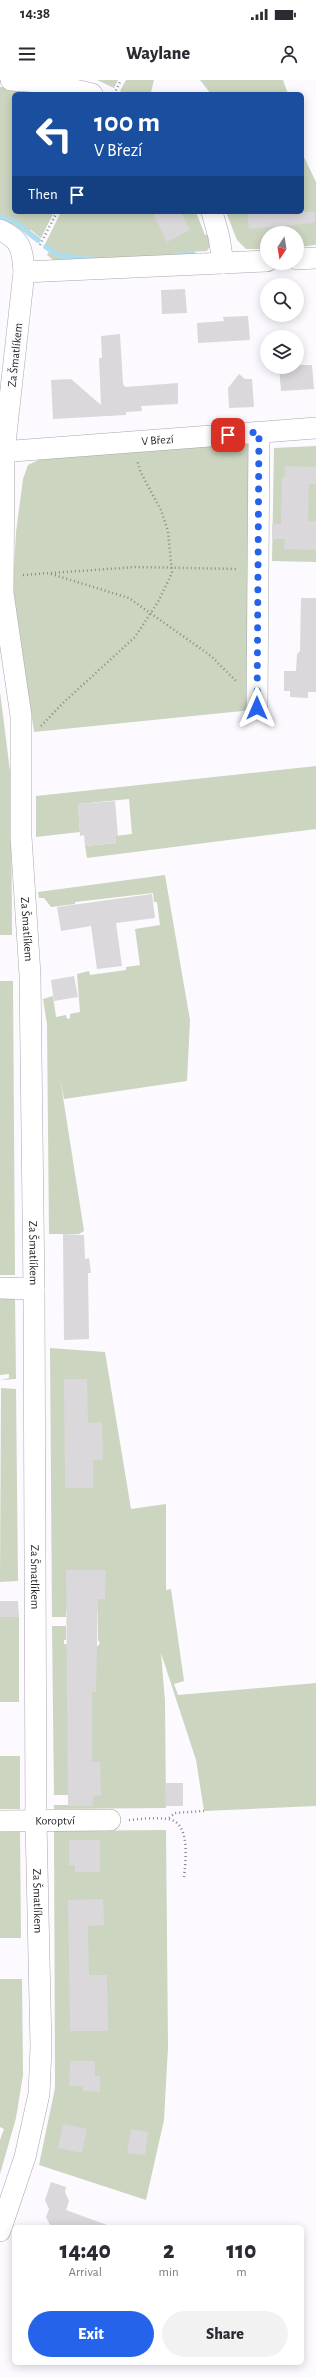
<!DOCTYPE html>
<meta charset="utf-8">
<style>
:root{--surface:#fff;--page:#f2f2f3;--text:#2b2b33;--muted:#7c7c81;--accent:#2563eb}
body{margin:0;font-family:"Alegreya Sans",sans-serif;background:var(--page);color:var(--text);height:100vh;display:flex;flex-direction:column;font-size:15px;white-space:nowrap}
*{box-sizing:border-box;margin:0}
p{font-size:13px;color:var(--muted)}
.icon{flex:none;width:22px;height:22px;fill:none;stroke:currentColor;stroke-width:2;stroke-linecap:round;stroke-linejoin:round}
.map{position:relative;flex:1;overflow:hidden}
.drawer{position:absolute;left:12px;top:2145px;width:292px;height:140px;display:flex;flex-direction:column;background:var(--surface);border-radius:6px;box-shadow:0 2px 10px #0003}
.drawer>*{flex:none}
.banner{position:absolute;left:12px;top:12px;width:292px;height:122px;border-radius:6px;box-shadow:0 2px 10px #0003;background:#1a4fa0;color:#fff;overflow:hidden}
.needle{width:26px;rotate:192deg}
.buttons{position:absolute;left:260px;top:146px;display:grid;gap:8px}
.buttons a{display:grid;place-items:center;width:44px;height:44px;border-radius:50%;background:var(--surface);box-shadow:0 2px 10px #0003;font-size:20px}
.pin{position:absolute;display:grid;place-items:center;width:34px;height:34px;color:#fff;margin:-17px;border-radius:8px;box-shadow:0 2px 6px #0006}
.me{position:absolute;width:44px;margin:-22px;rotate:0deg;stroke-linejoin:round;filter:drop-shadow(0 0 3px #0008)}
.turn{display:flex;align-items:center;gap:14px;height:84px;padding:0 16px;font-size:18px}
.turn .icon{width:52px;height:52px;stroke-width:2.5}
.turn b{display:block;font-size:28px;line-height:34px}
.then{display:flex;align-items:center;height:38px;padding:0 16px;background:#0003;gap:8px;font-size:15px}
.eta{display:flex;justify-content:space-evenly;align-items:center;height:68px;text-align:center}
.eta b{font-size:24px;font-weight:800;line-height:28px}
.primary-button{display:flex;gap:8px;margin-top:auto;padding:8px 16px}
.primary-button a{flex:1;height:46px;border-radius:24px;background:var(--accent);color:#fff;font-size:16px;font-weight:800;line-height:46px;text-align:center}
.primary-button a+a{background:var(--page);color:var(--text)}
.status{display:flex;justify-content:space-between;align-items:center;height:28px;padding:0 20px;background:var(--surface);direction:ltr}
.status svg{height:11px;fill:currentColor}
header{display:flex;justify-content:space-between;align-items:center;height:52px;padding:0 16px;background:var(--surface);font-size:18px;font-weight:800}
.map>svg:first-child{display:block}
.green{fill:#cbd5bf}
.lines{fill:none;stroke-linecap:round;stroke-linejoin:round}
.stream{stroke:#b0ddec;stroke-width:5.5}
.building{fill:#dad8da}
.minor-casing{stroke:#a8a7aa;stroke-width:22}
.path{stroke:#8b8a8c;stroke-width:2.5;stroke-dasharray:1 3;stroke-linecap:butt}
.minor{stroke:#fff;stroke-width:21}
.route{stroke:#2563eb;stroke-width:7;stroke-dasharray:0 12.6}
.labels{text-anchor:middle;stroke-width:3.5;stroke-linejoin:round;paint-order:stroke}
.street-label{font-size:12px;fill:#272627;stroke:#fcfafe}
</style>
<div class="status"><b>14:38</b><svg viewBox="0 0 49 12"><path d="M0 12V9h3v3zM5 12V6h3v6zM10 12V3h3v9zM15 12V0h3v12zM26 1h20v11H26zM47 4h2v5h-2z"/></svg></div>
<header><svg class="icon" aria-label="menu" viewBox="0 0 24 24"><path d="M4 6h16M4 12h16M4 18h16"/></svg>Waylane<svg class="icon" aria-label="person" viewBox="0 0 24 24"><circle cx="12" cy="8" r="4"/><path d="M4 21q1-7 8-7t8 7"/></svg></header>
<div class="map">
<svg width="316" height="2297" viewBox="0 0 316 2297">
<rect width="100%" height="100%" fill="#fcfafe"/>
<path class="green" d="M 97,0 L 118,0 L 114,8 Z
M 126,0 L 154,0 L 151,12 L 160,14 L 125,14 L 120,11 Z
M 200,0 L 283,0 L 288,14 L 211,14 Z
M 0,7 L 37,10 L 36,14 L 14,14 L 14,132 L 54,132 L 41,158 L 31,150 L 25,150 L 0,139 Z
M 302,73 L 316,102 L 316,165 L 297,167 L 297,153 L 267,153 L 267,169 L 246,169 L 237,160 L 226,132 L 302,132 Z
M 61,132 L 196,132 L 205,155 L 211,154 L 210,166 L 207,171 L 188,172 L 188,178 L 56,182 L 47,175 L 51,168 L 45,164 Z
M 250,363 L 252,630 L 34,652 L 13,508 L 16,452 L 23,399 L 28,385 L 49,375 Z
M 316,366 L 316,482 L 272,481 L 274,368 Z
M 0,612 L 11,699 L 12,855 L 0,855 Z
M 316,686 L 316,749 L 87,778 L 85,766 L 116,763 L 115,756 L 132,754 L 129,719 L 78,724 L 80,752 L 36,757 L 36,716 Z
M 165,795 L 190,940 L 187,1001 L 64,1019 L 60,998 L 84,1151 L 79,1154 L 49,1154 L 47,944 L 43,919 L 53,916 L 56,937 L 66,935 L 67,939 L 70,938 L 70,934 L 80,932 L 77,894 L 89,891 L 90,895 L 126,890 L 126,887 L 140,885 L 135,849 L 160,845 L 157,822 L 154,822 L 153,813 L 75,822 L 75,824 L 51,827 L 44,818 L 39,818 L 38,812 Z
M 0,901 L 13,901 L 15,1195 L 0,1195 Z
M 0,1218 L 15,1218 L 16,1299 L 0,1300 L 9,1298 L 9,1294 L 0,1295 Z
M 50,1268 L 105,1272 L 131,1429 L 166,1424 L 166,1510 L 171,1509 L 184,1601 L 174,1604 L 178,1615 L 316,1603 L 316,1726 L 204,1731 L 196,1680 L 161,1573 L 165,1621 L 166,1728 L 54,1729 L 54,1725 L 92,1725 L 68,1715 L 54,1715 L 52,1546 L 66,1546 L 66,1560 L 64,1560 L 64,1564 L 98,1566 L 100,1563 L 98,1560 L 98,1530 L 66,1530 L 66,1537 L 52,1537 Z
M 1,1308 L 16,1309 L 18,1501 L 0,1502 Z
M 0,1534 L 19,1537 L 19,1622 L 0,1622 Z
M 0,1676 L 20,1676 L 20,1729 L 0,1729 Z
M 166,1750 L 168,1967 L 164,2040 L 146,2120 L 39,2085 L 55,2008 L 54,1751 Z
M 0,1751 L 20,1751 L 21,1858 L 0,1858 Z
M 0,1899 L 22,1899 L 23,1995 L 16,2038 L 0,2094 L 0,2060 L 4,2049 L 0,2047 Z"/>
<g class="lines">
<path class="stream" d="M 0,137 L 16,143 L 38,160
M 46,167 L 60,176 L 93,179
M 179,175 L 193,174"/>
</g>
<path class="building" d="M 152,132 L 181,132 L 190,150 L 167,162 Z
M 247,132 L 315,132 L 315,143 L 249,149 Z
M 185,209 L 187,233 L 162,234 L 161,210 Z
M 248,236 L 250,260 L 198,263 L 197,243 L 224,241 L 223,237 Z
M 120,254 L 123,304 L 125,307 L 178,303 L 178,324 L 141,326 L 142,331 L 126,332 L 126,335 L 53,339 L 51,300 L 71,299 L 101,325 L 99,278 L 102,278 L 101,256 Z
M 297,285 L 312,285 L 314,309 L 281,311 L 279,287 Z
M 239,294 L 245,299 L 252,299 L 254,327 L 229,328 L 228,308 Z
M 285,386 L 316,387 L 316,404 L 309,404 L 308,441 L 316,441 L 316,470 L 284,469 L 285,459 L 272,459 L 272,444 L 281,444 L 282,397 L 285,397 Z
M 301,518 L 316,518 L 316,612 L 308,612 L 308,618 L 290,617 L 290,611 L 284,611 L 284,591 L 296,591 L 297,574 L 300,571 Z
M 115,721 L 118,756 L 115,757 L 116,763 L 85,766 L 84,755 L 80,756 L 78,724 Z
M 152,814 L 155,838 L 116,843 L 122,886 L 97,889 L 91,846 L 61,851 L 57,827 Z
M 74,896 L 78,917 L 54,921 L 51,900 Z
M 63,1154 L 84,1155 L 85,1179 L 89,1178 L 91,1193 L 88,1193 L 89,1259 L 64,1260 Z
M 64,1299 L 87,1299 L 88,1343 L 102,1342 L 103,1380 L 93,1380 L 93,1408 L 65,1408 Z
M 66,1490 L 106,1490 L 105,1519 L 98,1519 L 96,1612 L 92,1612 L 92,1682 L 100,1682 L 101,1715 L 93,1716 L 93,1726 L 68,1726 Z
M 0,1521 L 18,1521 L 19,1537 L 0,1537 Z
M 166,1703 L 183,1703 L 183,1726 L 166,1726 Z
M 69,1760 L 100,1760 L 100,1792 L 75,1792 L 75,1785 L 69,1785 Z
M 103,1819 L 104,1845 L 88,1846 L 89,1895 L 107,1895 L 108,1951 L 70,1951 L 68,1820 Z
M 70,1981 L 95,1981 L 95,1996 L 100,1996 L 100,2012 L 83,2011 L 83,2006 L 69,2006 Z
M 63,2044 L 87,2049 L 82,2073 L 58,2068 Z
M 131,2049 L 148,2052 L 145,2075 L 127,2073 Z
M 51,2102 L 66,2107 L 65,2112 L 69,2121 L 66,2130 L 107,2145 L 106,2147 L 51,2147 L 46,2137 L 49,2129 L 45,2120 Z"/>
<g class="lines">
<g class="minor-casing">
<g id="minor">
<path d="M 11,0 L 40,2 L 92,14"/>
<path d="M 212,132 L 219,157 L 223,183"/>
<path id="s1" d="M 0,150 C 22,160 22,169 24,192 L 4,372 L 3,513 L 21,636 L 21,757 L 30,895 L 34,1209 L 36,1742 L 41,1967 L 39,2014 L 25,2077 L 0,2151"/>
<path d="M 297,179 L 316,178"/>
<path d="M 24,192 L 267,181"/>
<path id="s2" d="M 0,372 L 316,348"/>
<path d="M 257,628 L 259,352"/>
<path d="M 0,1208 L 34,1209"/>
<path id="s3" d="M 0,1741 L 110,1740"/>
</g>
</g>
<path class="path" d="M 114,14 L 121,0
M 40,165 L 57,132
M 51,494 L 129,518 L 211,576 L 237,602
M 23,495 L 136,487 L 238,489
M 41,646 L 63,623 L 135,557 L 158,522 L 172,493 L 168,451 L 161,430 L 141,393 L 137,380
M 169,1738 L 175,1733 L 204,1731
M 129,1740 C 142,1739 155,1737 167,1739 C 192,1741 185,1783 184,1799"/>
<use href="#minor" class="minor"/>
</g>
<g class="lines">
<path class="route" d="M 228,355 L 259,352 L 257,628"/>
</g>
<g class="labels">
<g class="street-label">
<text transform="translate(15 275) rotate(-84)" y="4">Za Šmatlíkem</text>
<text dy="4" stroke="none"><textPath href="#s2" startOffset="158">V Březí</textPath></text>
<text dy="4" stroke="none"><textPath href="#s1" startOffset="712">Za Šmatlíkem</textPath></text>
<text dy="4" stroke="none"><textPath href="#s1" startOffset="1036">Za Šmatlíkem</textPath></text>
<text dy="4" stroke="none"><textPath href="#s1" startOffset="1360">Za Šmatlíkem</textPath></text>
<text dy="4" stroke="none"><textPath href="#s3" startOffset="55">Koroptví</textPath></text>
<text dy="4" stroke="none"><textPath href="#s1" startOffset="1684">Za Šmatlíkem</textPath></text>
</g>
</g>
</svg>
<div class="buttons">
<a><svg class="needle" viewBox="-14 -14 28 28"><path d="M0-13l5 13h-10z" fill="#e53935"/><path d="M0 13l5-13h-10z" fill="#7c7c81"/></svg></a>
<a><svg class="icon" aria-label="search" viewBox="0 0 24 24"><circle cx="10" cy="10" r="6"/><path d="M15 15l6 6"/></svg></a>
<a><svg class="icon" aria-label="layers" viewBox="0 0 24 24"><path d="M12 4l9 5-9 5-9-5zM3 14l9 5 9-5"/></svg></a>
</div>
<div class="pin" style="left:228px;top:355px;background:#d93025"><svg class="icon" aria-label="arrive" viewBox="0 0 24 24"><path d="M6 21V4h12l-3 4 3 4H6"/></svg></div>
<svg class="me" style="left:257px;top:628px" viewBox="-20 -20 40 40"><path d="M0-17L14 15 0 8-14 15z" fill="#2563eb" stroke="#fff" stroke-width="4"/></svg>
<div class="banner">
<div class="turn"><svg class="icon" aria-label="left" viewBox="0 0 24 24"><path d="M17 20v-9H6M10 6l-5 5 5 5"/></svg><div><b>100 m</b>V Březí</div></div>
<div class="then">Then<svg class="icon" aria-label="arrive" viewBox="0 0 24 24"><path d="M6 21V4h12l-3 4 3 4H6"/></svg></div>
</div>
<section class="drawer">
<div class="eta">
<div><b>14:40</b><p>Arrival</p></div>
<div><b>2</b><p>min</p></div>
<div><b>110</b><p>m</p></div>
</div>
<div class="primary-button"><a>Exit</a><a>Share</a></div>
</section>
</div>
